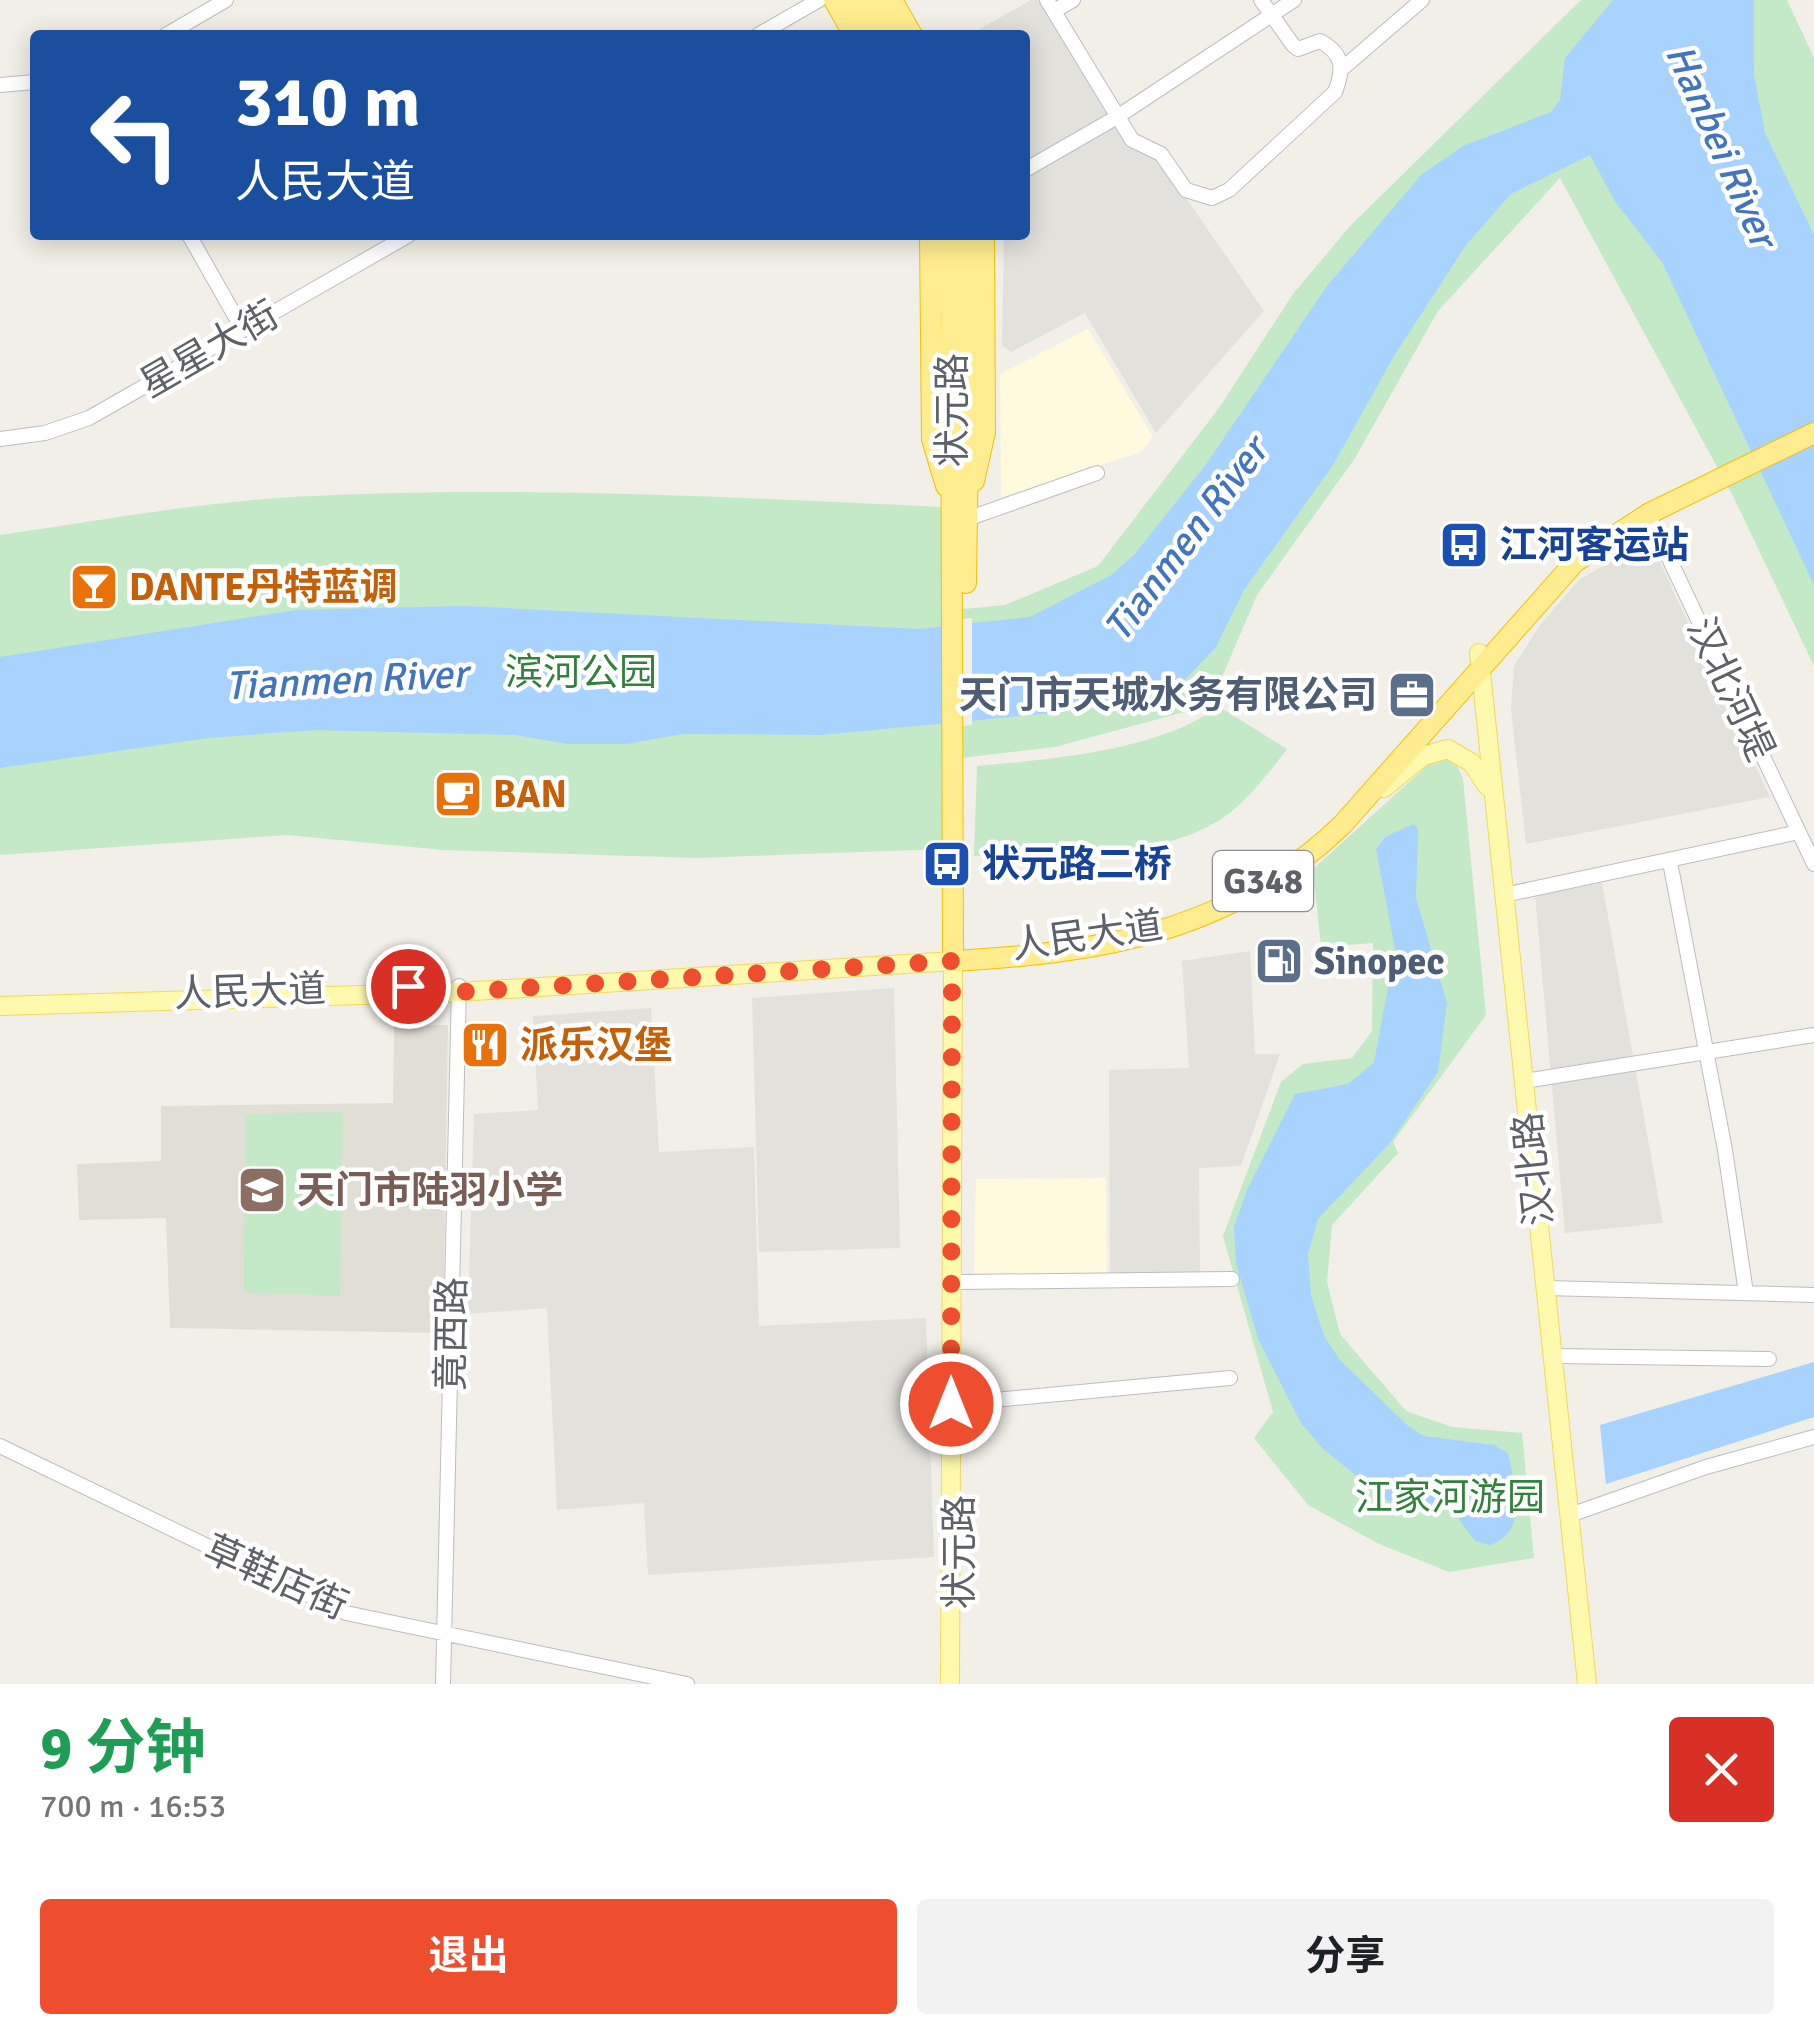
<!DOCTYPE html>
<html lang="zh">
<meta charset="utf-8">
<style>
:root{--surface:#fff;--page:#f2f2f2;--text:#202124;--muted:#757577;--accent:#ef4e2e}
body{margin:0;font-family:Signika,"Noto Sans SC",sans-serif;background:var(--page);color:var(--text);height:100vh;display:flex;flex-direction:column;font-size:38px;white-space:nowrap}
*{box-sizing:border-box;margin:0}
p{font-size:32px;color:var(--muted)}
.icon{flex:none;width:55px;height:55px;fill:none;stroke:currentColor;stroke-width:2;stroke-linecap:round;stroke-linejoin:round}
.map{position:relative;height:1684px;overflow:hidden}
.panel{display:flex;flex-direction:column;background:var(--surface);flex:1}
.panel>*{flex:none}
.hud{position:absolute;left:30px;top:30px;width:1000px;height:210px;border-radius:10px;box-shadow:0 5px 25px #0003;background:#1a4fa0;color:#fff;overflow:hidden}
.pin{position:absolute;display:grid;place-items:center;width:85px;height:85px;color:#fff;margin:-42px;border:5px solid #fff;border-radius:50%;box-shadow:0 2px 10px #0007}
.me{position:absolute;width:110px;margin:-55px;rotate:0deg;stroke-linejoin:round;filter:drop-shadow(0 0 8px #0008)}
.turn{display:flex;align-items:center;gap:35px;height:210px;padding:0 40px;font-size:45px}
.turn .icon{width:130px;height:130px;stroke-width:2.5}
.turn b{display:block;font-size:70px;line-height:85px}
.round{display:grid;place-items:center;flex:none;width:105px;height:105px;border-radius:10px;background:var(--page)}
.overview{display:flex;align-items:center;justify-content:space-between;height:170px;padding:0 40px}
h1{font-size:60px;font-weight:700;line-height:75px;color:#1e9e55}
.action{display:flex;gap:20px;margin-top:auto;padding:20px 40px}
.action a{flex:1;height:115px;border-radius:10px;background:var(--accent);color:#fff;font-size:40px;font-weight:700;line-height:115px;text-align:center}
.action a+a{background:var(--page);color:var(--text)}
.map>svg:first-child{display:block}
.commercial{fill:#fffadd}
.industrial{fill:#e2e1db}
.education{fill:#e1dfd5}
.green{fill:#c3e9c6}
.water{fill:#a8d2ff}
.pier{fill:#f1efe7}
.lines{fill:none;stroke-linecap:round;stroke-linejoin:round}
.minor-casing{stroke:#bbbdc2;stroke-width:16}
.major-casing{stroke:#f6d85a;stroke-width:20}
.highway-casing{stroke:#f7bf00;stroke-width:22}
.minor{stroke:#fff;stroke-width:14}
.major{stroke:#fff9ad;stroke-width:18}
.highway{stroke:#ffec8f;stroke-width:20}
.route{stroke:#ef4e2e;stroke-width:18;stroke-dasharray:0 32.4}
.labels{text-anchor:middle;stroke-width:9;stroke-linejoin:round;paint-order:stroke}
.shield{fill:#fff;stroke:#8e9095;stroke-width:2.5}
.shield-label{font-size:35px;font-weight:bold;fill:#5e6167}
.street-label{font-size:38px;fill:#5e6167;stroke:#fff}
.transit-label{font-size:38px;font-weight:bold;fill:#164399;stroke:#fff;text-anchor:start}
.food-label{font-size:38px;font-weight:bold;fill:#c56008;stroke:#fff;text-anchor:start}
.park-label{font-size:38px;fill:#31823c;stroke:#fff}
.service-label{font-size:38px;font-weight:bold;fill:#4e5e75;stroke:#fff;text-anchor:end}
.education-label{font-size:38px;font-weight:bold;fill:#785e54;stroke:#fff;text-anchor:start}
.water-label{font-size:40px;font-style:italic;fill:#4275bf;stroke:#fff}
</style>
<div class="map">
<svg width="1814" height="1684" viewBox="0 0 1814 1684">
<rect width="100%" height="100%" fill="#f1efe7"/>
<path class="commercial" d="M 1088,329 L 1153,437 L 1141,452 L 1001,497 L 1000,374 Z
M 1106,1178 L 1107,1279 L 974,1280 L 976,1179 Z"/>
<path class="industrial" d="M 1031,0 L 1038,0 L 1127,147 L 1157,156 L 1264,311 L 1156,433 L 1085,313 L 1011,352 L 1002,345 L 1004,235 L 1025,235 L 1025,35 L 969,35 Z
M 1649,539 L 1770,797 L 1526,844 L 1511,710 L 1514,666 L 1540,625 L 1579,580 Z
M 1602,883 L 1663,1223 L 1565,1233 L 1535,895 Z
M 1250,951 L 1255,1054 L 1280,1054 L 1241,1166 L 1199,1168 L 1200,1275 L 1110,1276 L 1109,1070 L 1189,1068 L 1182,961 Z
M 894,988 L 900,1248 L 759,1252 L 752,998 Z
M 651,1008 L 659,1152 L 754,1147 L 759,1326 L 926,1318 L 934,1557 L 648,1575 L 644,1503 L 557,1510 L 547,1308 L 468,1314 L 474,1114 L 538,1110 L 533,1016 Z"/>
<path class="education" d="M 448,1025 L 443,1333 L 170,1328 L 166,1218 L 79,1220 L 77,1164 L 161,1161 L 161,1106 L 393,1103 L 394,1026 Z"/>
<path class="green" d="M 1581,0 L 1787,0 L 1814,58 L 1814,666 L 1735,500 L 1560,178 L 1438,311 L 1355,458 L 1257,595 L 1210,705 L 1055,747 L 944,760 L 944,849 L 696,858 L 443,850 L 287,835 L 0,855 L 0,535 C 97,521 195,503 292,497 C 510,485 725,497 942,507 L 943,611 L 1005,605 L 1098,566 L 1219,408 L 1293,294 L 1351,225 Z
M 1218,706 L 1287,749 C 1270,771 1253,794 1231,812 C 1163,864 1054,853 974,856 L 977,766 C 1045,760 1165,750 1218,706 Z
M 1439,755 L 1454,759 L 1463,779 L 1486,1015 L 1393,1142 L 1398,1153 L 1332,1225 L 1327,1282 L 1340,1334 L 1406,1411 L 1452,1427 L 1522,1433 L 1534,1558 L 1449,1572 L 1377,1543 L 1308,1505 L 1254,1438 L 1273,1412 L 1223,1236 L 1281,1082 L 1303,1064 L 1352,1058 L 1372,1031 L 1373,943 L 1321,947 L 1313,869 Z
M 343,1112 L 340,1296 L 244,1292 L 245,1114 Z"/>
<path class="water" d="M 1613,0 L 1754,0 L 1754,75 L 1765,133 L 1814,235 L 1814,585 L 1662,262 L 1616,203 L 1590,155 L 1511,194 L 1466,245 L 1394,356 L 1333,465 L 1244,590 L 1216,647 L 1185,680 L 1063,712 L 821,735 L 682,734 L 627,744 L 568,744 L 515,735 L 315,730 L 208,738 L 0,768 L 0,657 L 296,610 L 465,606 L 919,629 L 1030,617 L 1111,575 L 1134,555 L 1207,463 L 1327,286 L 1421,175 L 1463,146 L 1551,112 L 1560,100 L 1565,58 Z
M 1414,824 L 1418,829 L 1416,898 L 1447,1003 L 1438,1072 L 1390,1143 L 1318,1219 L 1308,1254 L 1311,1295 L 1324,1336 L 1340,1360 L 1408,1426 L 1424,1436 L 1494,1445 L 1508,1453 C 1515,1486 1529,1532 1490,1545 L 1475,1541 L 1449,1506 L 1410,1509 L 1393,1505 L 1323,1449 L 1301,1423 L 1258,1339 L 1236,1263 L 1234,1227 L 1247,1190 L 1295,1094 L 1348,1084 L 1374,1063 L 1395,949 L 1376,849 L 1385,837 Z
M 1814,1362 L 1814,1417 L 1606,1484 L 1600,1425 Z"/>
<path class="pier" d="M 972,618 L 972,725 L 945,728 L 944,621 Z"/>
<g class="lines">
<g class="minor-casing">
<path id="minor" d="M 1047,0 L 1132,140 L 1161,154 L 1186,190 L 1212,198 L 1229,190 L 1335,92 C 1344,69 1344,54 1320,41 L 1298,49 L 1293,45 L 1261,0
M 1054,11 L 1073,0
M 166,35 L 226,0
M 758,35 L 819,0
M 1343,68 L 1422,0
M 0,85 L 35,82
M 1025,170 L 1117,117 L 1294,0
M 189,235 L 243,330
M 0,439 L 45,433 L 89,418 L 409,235
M 1648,514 L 1814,864
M 967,519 L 1097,473
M 1670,862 L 1725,1150 L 1746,1293
M 1504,895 L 1799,832
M 1524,1081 L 1814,1035
M 960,1282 L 1232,1279
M 1546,1288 L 1814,1295
M 1554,1356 L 1769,1359
M 951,1404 L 1230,1378
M 0,1446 L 346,1613 L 687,1684
M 1570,1515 L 1706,1467 L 1814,1437
M 443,1684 L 459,986"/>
</g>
<g class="major-casing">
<path id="major" d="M 1479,653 L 1587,1684
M 1384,788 L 1423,756 L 1448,749 L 1472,763 L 1487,786
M 0,1006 L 459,992 L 953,961 L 950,1684"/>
</g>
<g class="highway-casing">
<path id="highway" d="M 834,0 L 854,35
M 854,0 L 874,35
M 874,0 L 893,35
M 892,0 L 912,35
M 930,235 L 932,439 L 946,486
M 947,235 L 951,315 L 953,961 C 1101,953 1231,932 1342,825 L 1575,562 L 1648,514 L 1814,433
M 974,481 L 985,432 L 984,235
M 966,583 L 970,308 L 966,235"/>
</g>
<use href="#minor" class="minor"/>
<use href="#major" class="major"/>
<use href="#highway" class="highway"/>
</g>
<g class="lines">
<path class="route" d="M 408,986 L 459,985 L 459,992 L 952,961 L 951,1404"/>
</g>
<defs>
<g id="bus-square" transform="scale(2.5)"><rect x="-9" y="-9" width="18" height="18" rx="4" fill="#1a4fb4" stroke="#fff"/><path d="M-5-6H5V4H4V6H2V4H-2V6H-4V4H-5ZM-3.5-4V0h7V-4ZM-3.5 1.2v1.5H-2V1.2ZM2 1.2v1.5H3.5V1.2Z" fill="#fff"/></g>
<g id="bar-square" transform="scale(2.5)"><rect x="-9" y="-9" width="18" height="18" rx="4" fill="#e8710a" stroke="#fff"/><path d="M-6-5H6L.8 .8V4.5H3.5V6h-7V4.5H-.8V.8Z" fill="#fff"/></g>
<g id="office-square" transform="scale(2.5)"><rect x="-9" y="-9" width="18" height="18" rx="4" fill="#5c6f8a" stroke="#fff"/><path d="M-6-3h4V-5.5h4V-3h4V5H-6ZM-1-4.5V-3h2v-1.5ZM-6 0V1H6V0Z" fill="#fff"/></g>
<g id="cafe-square" transform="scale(2.5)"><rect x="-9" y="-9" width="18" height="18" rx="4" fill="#e8710a" stroke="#fff"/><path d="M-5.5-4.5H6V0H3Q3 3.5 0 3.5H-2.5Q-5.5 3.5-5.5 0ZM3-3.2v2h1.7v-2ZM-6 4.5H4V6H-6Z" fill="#fff"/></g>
<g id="fuel-square" transform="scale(2.5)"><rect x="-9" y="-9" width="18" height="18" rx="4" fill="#5c6f8a" stroke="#fff"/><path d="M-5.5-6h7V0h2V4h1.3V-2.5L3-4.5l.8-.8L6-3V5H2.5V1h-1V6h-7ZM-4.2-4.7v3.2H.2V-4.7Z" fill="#fff"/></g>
<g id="restaurant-square" transform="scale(2.5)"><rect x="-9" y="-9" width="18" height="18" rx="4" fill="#e8710a" stroke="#fff"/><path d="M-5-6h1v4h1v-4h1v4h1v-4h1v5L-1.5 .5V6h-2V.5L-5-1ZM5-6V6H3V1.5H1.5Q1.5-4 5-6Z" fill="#fff"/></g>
<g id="school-square" transform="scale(2.5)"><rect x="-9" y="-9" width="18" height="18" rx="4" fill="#8d6e63" stroke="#fff"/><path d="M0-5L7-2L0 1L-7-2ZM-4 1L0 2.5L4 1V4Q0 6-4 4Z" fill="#fff"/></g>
</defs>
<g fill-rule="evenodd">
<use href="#bus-square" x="1464" y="545"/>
<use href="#bar-square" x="94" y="587"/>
<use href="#office-square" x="1412" y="695"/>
<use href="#cafe-square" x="458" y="794"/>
<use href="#bus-square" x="947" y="864"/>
<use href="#fuel-square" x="1279" y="961"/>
<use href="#restaurant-square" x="485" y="1045"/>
<use href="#school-square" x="262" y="1190"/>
</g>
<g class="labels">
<rect class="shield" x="1213" y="851" width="100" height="60" rx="8"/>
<g class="shield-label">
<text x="1263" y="893">G348</text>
</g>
<g class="street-label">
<text transform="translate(209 349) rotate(-30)" y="13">星星大街</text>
<text transform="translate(952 410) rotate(-90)" y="13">状元路</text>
<text transform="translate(1731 689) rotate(65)" y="13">汉北河堤</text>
<text transform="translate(1087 935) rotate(-8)" y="13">人民大道</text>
<text transform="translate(250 991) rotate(-2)" y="13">人民大道</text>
<text transform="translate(1533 1169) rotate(-96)" y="13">汉北路</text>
<text transform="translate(451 1334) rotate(-89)" y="13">竟西路</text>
<text transform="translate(959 1552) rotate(-90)" y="13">状元路</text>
<text transform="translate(276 1577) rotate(24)" y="13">草鞋店街</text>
</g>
<g class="transit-label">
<text x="1499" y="558">江河客运站</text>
<text x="982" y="877">状元路二桥</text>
</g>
<g class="food-label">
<text x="129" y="600">DANTE丹特蓝调</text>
<text x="493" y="807">BAN</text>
<text x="520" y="1058">派乐汉堡</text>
</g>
<g class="park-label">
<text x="581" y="685">滨河公园</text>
<text x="1450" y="1510">江家河游园</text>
</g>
<g class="service-label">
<text x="1377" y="708">天门市天城水务有限公司</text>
<text x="1314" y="974" text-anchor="start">Sinopec</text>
</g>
<g class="education-label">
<text x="297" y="1203">天门市陆羽小学</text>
</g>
<g class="water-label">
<text transform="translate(1722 145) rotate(66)" y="14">Hanbei River</text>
<text transform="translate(1185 539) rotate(-53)" y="14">Tianmen River</text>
<text transform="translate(346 679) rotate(-3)" y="14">Tianmen River</text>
</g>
</g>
</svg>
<div class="pin" style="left:408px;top:986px;background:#d93025"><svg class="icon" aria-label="arrive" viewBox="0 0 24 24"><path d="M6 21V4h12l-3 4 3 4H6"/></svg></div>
<svg class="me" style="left:951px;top:1404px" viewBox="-20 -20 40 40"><circle r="17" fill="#ef4e2e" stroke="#fff" stroke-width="3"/><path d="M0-11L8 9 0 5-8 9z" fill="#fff"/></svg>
<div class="hud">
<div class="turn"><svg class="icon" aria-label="left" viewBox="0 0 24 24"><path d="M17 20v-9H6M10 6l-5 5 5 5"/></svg><div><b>310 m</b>人民大道</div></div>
</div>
</div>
<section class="panel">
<div class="overview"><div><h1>9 分钟</h1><p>700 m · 16:53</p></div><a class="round" style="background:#d93025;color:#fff"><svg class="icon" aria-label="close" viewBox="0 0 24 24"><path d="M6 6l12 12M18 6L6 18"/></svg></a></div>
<div class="action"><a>退出</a><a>分享</a></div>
</section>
